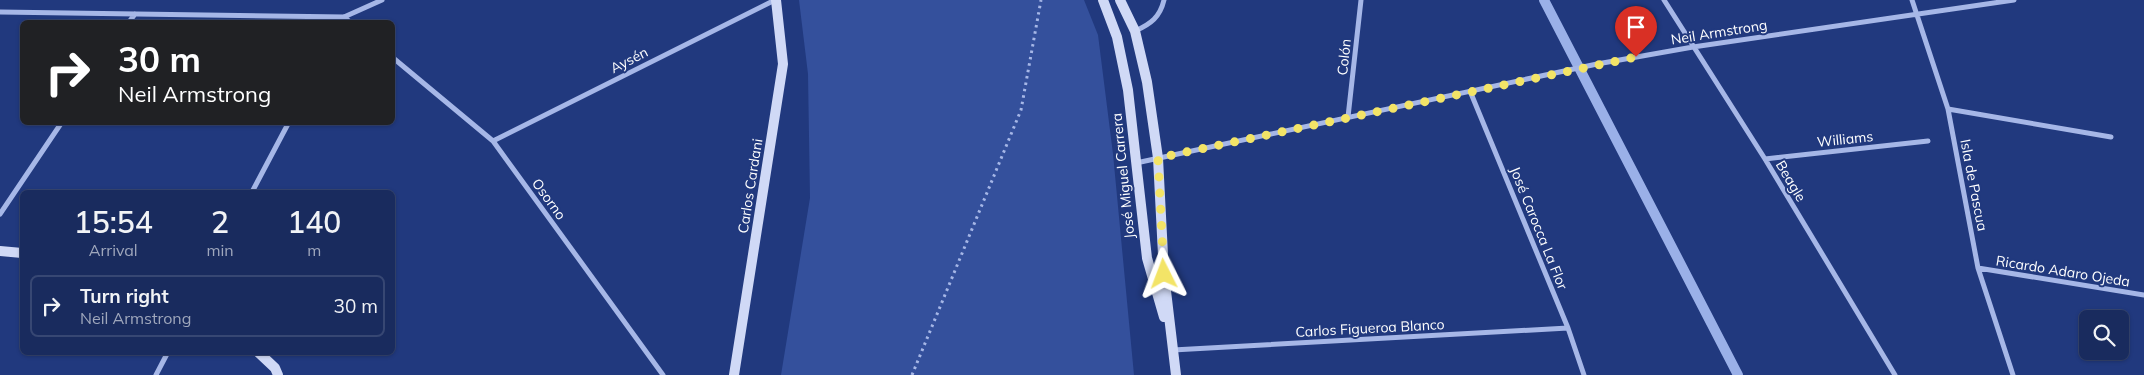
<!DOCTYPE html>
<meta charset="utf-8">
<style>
:root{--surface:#192b5e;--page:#263767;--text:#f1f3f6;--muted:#9fa7bc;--line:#374773}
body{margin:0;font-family:Mulish,sans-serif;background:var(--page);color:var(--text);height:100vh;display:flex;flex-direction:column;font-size:19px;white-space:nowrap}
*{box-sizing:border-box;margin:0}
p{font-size:16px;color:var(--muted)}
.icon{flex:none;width:28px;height:28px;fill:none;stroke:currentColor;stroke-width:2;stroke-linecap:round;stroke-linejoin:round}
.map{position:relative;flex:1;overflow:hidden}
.sheet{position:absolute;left:20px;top:190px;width:375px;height:165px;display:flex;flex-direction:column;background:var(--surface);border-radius:8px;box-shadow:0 1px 4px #0004,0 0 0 1px var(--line)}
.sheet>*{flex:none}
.banner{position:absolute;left:20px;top:20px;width:375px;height:105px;border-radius:8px;box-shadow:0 1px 4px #0004,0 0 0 1px var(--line);background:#202124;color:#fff;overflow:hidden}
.fabs{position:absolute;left:2079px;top:310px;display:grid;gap:10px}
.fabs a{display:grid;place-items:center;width:50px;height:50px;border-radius:8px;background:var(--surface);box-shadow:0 1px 4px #0004,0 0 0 1px var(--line);font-size:25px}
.pin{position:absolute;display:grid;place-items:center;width:42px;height:42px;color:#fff;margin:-51px -21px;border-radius:50% 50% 50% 0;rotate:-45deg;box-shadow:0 0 5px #0007}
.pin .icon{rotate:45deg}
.me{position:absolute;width:55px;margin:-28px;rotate:357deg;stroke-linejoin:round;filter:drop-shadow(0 0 4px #0008)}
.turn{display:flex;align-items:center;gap:18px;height:105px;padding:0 15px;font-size:22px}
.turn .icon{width:65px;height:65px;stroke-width:2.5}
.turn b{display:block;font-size:35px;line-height:42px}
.eta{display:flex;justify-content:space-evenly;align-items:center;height:85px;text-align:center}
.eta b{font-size:30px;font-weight:600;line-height:35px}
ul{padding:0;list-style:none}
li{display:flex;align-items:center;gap:15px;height:62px;margin:0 10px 8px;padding:0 5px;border:2px solid var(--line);border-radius:8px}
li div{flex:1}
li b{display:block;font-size:19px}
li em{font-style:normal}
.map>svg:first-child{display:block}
.green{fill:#34509c}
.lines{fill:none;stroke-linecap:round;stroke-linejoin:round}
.stream{stroke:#9ab0e8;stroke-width:10}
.path{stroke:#a6b7e7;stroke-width:3;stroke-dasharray:2.5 4;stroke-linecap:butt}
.street{stroke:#a6b7e7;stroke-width:5}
.secondary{stroke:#d0d9f6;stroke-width:10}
.route{stroke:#f3e467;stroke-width:9;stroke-dasharray:0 16.2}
.labels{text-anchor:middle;stroke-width:4;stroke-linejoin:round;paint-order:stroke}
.street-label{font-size:14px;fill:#fff;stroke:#21397e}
</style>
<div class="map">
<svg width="2144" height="375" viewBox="0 0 2144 375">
<rect width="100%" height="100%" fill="#21397e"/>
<path class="green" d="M 799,0 L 1084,0 L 1098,35 L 1113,154 L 1134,375 L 781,375 L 810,198 L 808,74 Z"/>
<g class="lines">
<path class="stream" d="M 1544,0 L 1738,375"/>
<path class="path" d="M 912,375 L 1021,110 L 1041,0"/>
<path class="street" d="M 1664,0 L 1765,159 L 1895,375
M 1912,0 L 1948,109 L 1978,268 L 2013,375
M 0,12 L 344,17 L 382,0
M 129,22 L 135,14
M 341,22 L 344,17 L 350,22
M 1135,31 C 1151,24 1160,17 1164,0
M 392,57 L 493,141 L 663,375
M 1470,91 L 1568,328 L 1584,375
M 1948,109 L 2111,137
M 1348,117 L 1361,0
M 493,141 L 775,0
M 1765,159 L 1928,141
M 1136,163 L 1597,64 L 1693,47 L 2014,0
M 252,192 L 289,122
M 0,214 L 62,122
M 1978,268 L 2144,295
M 1173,350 L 1568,328
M 156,375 L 168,352"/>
<path class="secondary" d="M 1103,0 L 1117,37 L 1128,90 L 1147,258 L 1164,317
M 1120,0 L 1135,31 L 1147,82 L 1158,158 L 1164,274 L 1176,375
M 0,251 L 22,253
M 258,352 L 275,368 L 278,375
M 734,375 L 783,64 L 776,0"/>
</g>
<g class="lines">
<path class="route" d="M 1164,274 L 1158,158 L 1636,57"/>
</g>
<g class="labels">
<g class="street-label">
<text transform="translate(1719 32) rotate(-9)" y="5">Neil Armstrong</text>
<text transform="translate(1344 57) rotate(-84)" y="5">Colón</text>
<text transform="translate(629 60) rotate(-27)" y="5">Aysén</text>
<text transform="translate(1845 139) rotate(-6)" y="5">Williams</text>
<text transform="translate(1123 176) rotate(-96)" y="5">José Miguel Carrera</text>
<text transform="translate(1791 181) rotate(59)" y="5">Beagle</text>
<text transform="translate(1974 185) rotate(79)" y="5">Isla de Pascua</text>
<text transform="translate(750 186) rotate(-81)" y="5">Carlos Cardani</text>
<text transform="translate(549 199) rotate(54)" y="5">Osorno</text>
<text transform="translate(1539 228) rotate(68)" y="5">José Carocca La Flor</text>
<text transform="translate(2063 271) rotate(9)" y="5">Ricardo Adaro Ojeda</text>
<text transform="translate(1370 328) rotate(-3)" y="5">Carlos Figueroa Blanco</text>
</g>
</g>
</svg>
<div class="fabs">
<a><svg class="icon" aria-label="search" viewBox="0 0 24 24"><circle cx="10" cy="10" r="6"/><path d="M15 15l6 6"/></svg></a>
</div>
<div class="pin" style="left:1636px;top:57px;background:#d93025"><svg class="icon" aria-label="arrive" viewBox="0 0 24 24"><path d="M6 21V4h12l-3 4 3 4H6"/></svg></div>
<svg class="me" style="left:1164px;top:274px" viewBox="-20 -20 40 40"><path d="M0-17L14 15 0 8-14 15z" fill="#f3e467" stroke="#fff" stroke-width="4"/></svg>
<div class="banner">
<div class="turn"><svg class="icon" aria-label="right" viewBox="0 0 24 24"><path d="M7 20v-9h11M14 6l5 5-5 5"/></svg><div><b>30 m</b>Neil Armstrong</div></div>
</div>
<section class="sheet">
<div class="eta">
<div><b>15:54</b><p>Arrival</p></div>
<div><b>2</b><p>min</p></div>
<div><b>140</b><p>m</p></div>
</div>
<ul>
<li><svg class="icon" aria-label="right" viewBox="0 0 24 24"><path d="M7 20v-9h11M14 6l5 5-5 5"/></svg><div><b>Turn right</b><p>Neil Armstrong</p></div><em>30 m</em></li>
</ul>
</section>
</div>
